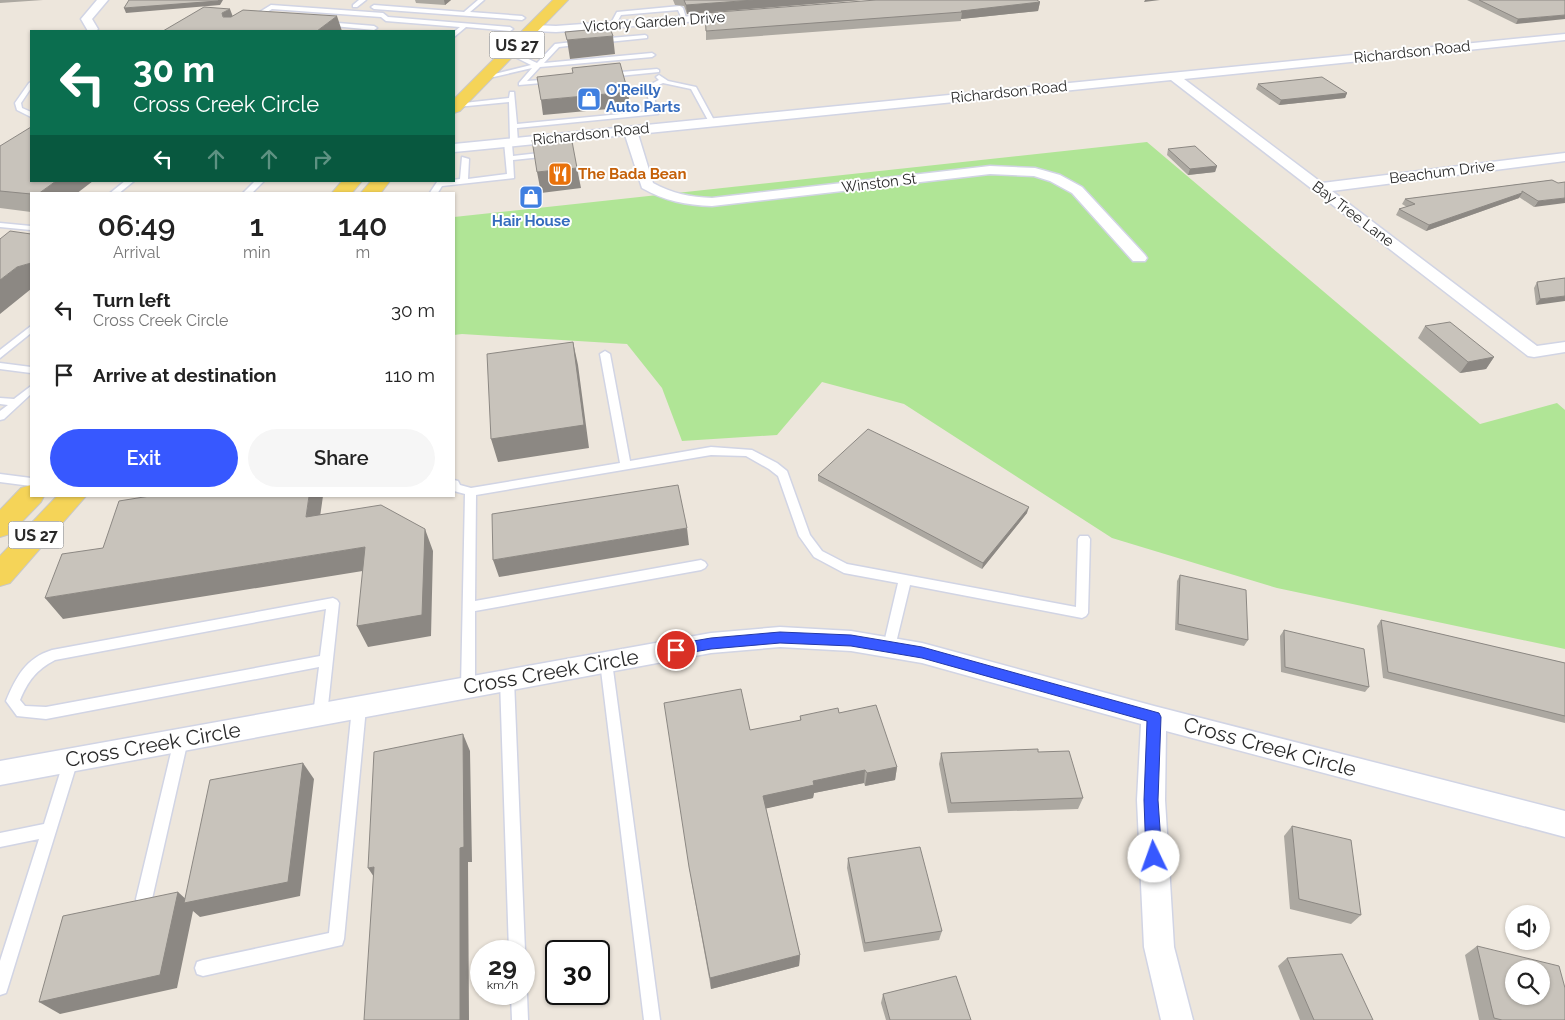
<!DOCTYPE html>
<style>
:root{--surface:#fff;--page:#f6f6f6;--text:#222;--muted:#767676;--accent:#3758ff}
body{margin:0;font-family:Raleway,sans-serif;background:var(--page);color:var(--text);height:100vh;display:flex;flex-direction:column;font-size:19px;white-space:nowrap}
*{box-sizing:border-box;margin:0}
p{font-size:16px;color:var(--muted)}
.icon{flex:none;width:28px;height:28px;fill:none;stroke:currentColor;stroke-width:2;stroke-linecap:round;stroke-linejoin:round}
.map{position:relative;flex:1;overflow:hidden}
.details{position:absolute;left:30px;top:192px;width:425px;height:305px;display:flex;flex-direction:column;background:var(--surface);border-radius:0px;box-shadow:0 1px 4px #0004}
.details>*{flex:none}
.guide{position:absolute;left:30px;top:30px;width:425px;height:152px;border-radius:0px;box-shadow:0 1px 4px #0004;background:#0b6e4f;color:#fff;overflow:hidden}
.tools{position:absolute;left:1505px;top:905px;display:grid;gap:10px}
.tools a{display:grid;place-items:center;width:45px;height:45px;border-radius:50%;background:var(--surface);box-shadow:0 1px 4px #0004;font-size:25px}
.speed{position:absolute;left:470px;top:940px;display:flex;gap:10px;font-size:25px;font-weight:700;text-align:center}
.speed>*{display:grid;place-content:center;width:65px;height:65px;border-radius:50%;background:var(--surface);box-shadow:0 1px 4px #0004;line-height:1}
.speed small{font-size:12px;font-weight:400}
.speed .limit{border:2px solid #111;border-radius:8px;background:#fff;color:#111}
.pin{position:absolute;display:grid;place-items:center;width:42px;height:42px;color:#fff;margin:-21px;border:2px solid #fff;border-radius:50%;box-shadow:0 1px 5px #0007}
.me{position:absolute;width:55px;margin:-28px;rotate:357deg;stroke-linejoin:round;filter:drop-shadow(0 0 4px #0008)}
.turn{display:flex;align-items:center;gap:18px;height:105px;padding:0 20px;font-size:22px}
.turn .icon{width:65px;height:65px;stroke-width:2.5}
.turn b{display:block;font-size:35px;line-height:42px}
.lanes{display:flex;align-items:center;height:48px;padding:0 20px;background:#0003;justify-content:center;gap:25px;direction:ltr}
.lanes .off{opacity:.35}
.eta{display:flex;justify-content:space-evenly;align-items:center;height:85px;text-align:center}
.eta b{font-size:30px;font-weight:600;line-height:35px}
.cta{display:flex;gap:10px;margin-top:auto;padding:10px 20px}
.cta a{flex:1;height:58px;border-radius:30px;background:var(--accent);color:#fff;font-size:20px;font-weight:600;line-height:58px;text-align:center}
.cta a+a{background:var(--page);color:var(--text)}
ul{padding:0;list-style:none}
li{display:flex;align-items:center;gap:15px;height:65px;padding:0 20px}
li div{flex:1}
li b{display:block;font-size:19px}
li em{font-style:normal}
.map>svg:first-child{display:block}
.green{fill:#b0e596}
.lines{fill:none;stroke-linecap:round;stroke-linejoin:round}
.service-casing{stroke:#d1d4e4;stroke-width:3}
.minor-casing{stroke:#d1d4e4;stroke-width:3}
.primary-casing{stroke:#c8c8c8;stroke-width:2}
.service{fill:#fff;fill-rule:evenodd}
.minor{fill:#fff;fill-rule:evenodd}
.primary{fill:#f5d458;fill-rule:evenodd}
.wall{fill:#aca8a1}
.shaded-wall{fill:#8c8883}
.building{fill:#c8c3bb;stroke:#8c8883;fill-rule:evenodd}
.route{fill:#3758ff;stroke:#2439a6}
.labels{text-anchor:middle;stroke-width:4;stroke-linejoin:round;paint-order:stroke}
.far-street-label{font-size:15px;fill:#2a2a2a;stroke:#fff}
.far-shop-label{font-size:15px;font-weight:bold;fill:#366cbe;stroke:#fff;text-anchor:start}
.far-food-label{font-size:15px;font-weight:bold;fill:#c56008;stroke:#fff;text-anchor:start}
.shield{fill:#fff;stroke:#6a6a6a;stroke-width:1}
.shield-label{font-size:16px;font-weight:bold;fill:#2a2a2a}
.near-street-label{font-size:21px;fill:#2a2a2a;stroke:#fff}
</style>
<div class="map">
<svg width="1565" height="1020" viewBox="0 0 1565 1020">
<rect width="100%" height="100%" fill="#ede6dc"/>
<path class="green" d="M 1147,142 L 1480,424 L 1557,403 L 1565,410 L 1565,649 L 1277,588 L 1112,538 L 904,404 L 822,382 L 777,435 L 682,441 L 662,388 L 627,344 L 462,334 L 454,335 L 454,217 Z"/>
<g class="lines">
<g class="service-casing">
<path id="service" d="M 359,0 L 366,0 L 357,7 L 353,7 L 353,5 Z
M 478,0 L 484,0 L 470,12 L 522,16 L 525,18 L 522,20 L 374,9 L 371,7 L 374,5 L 464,12 Z
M 271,5 L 383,13 L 388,17 L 510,27 L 513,29 L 510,31 L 466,27 L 454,37 L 454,32 L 460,27 L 386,21 L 381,17 L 272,9 L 236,31 L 229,31 Z
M 680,6 L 683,8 L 687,21 L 683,21 L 678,10 L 621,15 L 615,26 L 610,25 L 617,12 Z
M 326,22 L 374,26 L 377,28 L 374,30 L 324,25 Z
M 645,35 L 647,36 L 647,38 L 598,43 L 595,41 L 598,39 Z
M 582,41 L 584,42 L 584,44 L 559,47 L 544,63 L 652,53 L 655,55 L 652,57 L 540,67 L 527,81 L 555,79 L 556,80 L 553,82 L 519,85 L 519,83 L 532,68 L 485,79 L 482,77 L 531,65 L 517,58 L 510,49 L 511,48 L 515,48 L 524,57 L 537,63 L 555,44 Z
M 657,69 L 659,70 L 659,72 L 609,77 L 606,75 L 609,73 Z
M 659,75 L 668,81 L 696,87 L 715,122 L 714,123 L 709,122 L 691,89 L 663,83 L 652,88 L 658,114 L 517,128 L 518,142 L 512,144 L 513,156 L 548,152 L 551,152 L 551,156 L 513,160 L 514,178 L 442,186 L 437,194 L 429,194 L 437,182 L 460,179 L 462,157 L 469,159 L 468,179 L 507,174 L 504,142 L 510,140 L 509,102 L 457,107 L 455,106 L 455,104 L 509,98 L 510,92 L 514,92 L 517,124 L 652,111 L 645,87 L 659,80 L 656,77 Z
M 31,82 L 31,88 L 21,103 L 22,108 L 31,112 L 31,117 L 17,110 L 15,103 L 29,83 Z
M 125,181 L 134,181 L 118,194 L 109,194 Z
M 255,181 L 264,181 L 251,194 L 242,194 Z
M 0,223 L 31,226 L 31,230 L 0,227 Z
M 31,326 L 31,333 L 0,358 L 0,350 Z
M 605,351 L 610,354 L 630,461 L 711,447 L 752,450 L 777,463 L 787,471 L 810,535 L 822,551 L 847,564 L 1076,607 L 1078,539 L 1080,536 L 1088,536 L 1090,539 L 1088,613 L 1086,616 L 1082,618 L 910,585 L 895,647 L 894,651 L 889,652 L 884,651 L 883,647 L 898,583 L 844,573 L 814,557 L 799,536 L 778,476 L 769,469 L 746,456 L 711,455 L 476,495 L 475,601 L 701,560 L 705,562 L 707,565 L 705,568 L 701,570 L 475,611 L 475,688 L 473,692 L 468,694 L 463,692 L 461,688 L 465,494 L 454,491 L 454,480 L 458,481 L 460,485 L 471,488 L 620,463 L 600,354 Z
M 0,363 L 31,367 L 31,373 L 0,369 Z
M 31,386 L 31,394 L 4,419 L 0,420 L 0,411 L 8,405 L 0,404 L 0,398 L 14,399 Z
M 0,474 L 31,478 L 31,486 L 0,482 Z
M 333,598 L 337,600 L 339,603 L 327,715 L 325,719 L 320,721 L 315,719 L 313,715 L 319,667 L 46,719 L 17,716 L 6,701 C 16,677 26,658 52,650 ZM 326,609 L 320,656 L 46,707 L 25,706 L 20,700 C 28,681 36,670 55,660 Z
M 606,657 L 611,658 L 612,662 L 660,1020 L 644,1020 L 600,662 L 601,658 Z
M 507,674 L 512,676 L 514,680 L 525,951 L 524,954 L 524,951 L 509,951 L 500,680 L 502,676 Z
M 359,702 L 364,704 L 366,708 L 344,939 L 342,945 L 203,976 L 197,974 L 195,968 L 197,962 L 203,960 L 329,933 L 352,708 L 354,704 Z
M 181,734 L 186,736 L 188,740 L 152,899 L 150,905 L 144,907 L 138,905 L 136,899 L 174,740 L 176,736 Z
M 71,754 L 76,756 L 78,760 L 8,987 L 6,993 L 0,995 L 0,961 L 39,839 L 0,847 L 0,833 L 44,824 L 64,760 L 66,756 Z
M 524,988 L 527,994 L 528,1020 L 512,1020 L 511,994 L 524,994 Z"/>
</g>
<g class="minor-casing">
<path id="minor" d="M 97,0 L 108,0 L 92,19 L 98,29 L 96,31 L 88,31 L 81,19 Z
M 734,13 L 739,16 L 738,18 L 556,32 L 534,31 L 528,28 L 534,25 L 556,26 Z
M 1565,34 L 1565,40 L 1184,79 L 1322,183 L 1565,153 L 1565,161 L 1332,191 L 1537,346 L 1565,342 L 1565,352 L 1534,357 L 1528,356 L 1171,80 L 638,134 L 653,183 C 673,194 690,197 712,198 L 990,166 L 1035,168 L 1060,175 L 1082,187 L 1145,255 L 1147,258 L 1145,261 L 1133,261 L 1072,193 L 1050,181 L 1034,176 L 990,174 L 712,206 C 686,205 665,201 642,188 L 625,135 L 454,152 L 454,144 Z
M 780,627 L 851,631 L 922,643 L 1154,706 L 1565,811 L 1565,837 L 1166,731 L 1165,800 L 1174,947 L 1193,1020 L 1161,1020 L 1144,947 L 1137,800 L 1141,724 L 922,663 L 851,651 L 780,647 L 711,653 L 0,785 L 0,761 L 711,633 Z"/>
</g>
<g class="primary-casing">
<path id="primary" d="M 553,0 L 568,0 L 460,111 L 454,113 L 454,99 Z
M 342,181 L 362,181 L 351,194 L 331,194 Z
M 371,181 L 390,181 L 380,194 L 360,194 Z
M 31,485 L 31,496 L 44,496 L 41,502 L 10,534 L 0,537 L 0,510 L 21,488 Z
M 57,496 L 86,496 L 10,583 L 0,586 L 0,556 Z"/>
</g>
<use href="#service" class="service"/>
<use href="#minor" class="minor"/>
<use href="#primary" class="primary"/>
</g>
<path class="wall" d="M 0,0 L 43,0 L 0,3 Z
M 415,0 L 451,0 L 445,5 L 416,3 Z
M 673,0 L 861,0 L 687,14 L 684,6 L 675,5 Z
M 1467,0 L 1565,0 L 1516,24 Z
M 1040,2 L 1038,11 L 961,19 L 961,21 L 706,40 L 706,31 Z
M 1258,84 L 1347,93 L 1345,98 L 1279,105 L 1256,89 Z
M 0,146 L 31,194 L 31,212 L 0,208 Z
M 1168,149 L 1217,166 L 1215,172 L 1188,175 L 1167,155 Z
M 1552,180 L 1534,207 L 1519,197 L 1519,198 L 1426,231 L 1396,215 L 1399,209 L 1407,207 L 1402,204 L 1405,199 Z
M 1565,278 L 1536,305 L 1534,288 L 1537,282 Z
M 1425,326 L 1494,357 L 1486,369 L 1460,373 L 1418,338 Z
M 818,475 L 1027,513 L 982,569 L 818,481 Z
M 1180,575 L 1248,640 L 1244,646 L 1175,630 L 1177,581 Z
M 1381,620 L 1565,663 L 1565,723 L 1383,678 L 1377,626 Z
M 1284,630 L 1369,687 L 1365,692 L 1281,672 L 1280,636 Z
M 839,713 L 897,767 L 895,780 L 865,786 L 864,783 L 814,793 L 813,798 L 766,808 L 800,955 L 799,966 L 711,989 L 691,879 L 750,730 L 800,721 L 800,716 Z
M 1038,752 L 1083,798 L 1078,809 L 948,813 L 939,764 L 941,753 Z
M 1292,826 L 1361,915 L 1351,924 L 1290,909 L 1284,836 Z
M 848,858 L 942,931 L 939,940 L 864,952 L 847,868 Z
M 1477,946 L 1565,1020 L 1479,1020 L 1465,955 Z
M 1287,958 L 1373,1020 L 1300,1020 L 1278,966 Z
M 883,994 L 971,1020 L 886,1020 L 881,1003 Z"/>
<path class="shaded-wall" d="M 219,0 L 223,0 L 220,5 L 126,13 L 124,8 Z
M 444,0 L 451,0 L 445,5 Z
M 754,0 L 861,0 L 687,14 L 686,5 Z
M 1145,0 L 1160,0 L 1144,2 Z
M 1040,2 L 1038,11 L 961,19 L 962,12 L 961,11 Z
M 230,9 L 236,25 L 228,29 L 222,13 Z
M 1565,15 L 1565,19 L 1516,24 L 1518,19 Z
M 337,16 L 342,31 L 317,31 Z
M 613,36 L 615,54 L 570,59 L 567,40 Z
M 628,92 L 630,107 L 543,115 L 541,100 Z
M 1347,93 L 1345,98 L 1279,105 L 1281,100 Z
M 1217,166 L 1215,172 L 1188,175 L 1190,169 Z
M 577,168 L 581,188 L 541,193 L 537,172 Z
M 56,181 L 93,181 L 76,194 L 38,194 Z
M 1522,193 L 1519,198 L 1426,231 L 1429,225 Z
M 1565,198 L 1565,203 L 1534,207 L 1538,201 Z
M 31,263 L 31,289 L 0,314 L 0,280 L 17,267 Z
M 1565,296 L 1565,301 L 1536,305 L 1540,299 Z
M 573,342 L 578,365 L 589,448 L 498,462 L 491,439 Z
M 1494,357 L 1486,369 L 1460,373 L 1468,362 Z
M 309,496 L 323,496 L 317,538 L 306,517 Z
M 1029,507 L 1027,513 L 982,569 L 983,563 Z
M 687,528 L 689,545 L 499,577 L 493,560 Z
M 425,529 L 433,551 L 431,636 L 368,647 L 357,626 Z
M 365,547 L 375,569 L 63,619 L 45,598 Z
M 463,734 L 470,751 L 472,862 L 468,862 L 469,1020 L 460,1020 L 460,848 Z
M 303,763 L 314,779 L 300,896 L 200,917 L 193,911 L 177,988 L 60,1014 L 39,1002 L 178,892 L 189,902 Z
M 897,767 L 895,780 L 865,786 L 867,773 Z
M 865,770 L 864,783 L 814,793 L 813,798 L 764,809 L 763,796 L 813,781 Z
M 374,867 L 378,883 L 368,868 Z
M 800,955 L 799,966 L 711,989 L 710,978 Z"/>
<path class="building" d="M 129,0 L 219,0 L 218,1 L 124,8 Z
M 684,0 L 754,0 L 686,5 Z
M 876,0 L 1037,0 L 1040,2 L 961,11 L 962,12 L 706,31 L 705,13 Z
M 1479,0 L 1565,0 L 1565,15 L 1518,19 Z
M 204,7 L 230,9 L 222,13 L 223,17 L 231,17 L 243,10 L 337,16 L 317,31 L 163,31 Z
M 610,28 L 613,36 L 567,40 L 565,32 Z
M 620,63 L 628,92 L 541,100 L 537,77 L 573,73 L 572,68 Z
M 1322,77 L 1347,93 L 1281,100 L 1258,84 Z
M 31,127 L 31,181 L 56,181 L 38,194 L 31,194 L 0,191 L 0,146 Z
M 571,136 L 577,168 L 537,172 L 532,140 Z
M 1195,146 L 1217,166 L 1190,169 L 1168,149 Z
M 1552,180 L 1558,183 L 1565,182 L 1565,198 L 1538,201 L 1522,191 L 1522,193 L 1429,225 L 1399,209 L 1415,204 L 1405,199 Z
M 10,231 L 31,234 L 31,263 L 17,267 L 0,280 L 0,239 Z
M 1565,278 L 1565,296 L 1540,299 L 1537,282 Z
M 1450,322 L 1494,357 L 1468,362 L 1425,326 Z
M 573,342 L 584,425 L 491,439 L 487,354 Z
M 868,429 L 1029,507 L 983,563 L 818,475 Z
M 678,485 L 687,528 L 493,560 L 492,514 Z
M 150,496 L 309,496 L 306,517 L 381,505 L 425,529 L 422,615 L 357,626 L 365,547 L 45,598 L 62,554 L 103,548 L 119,501 Z
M 1180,575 L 1246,590 L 1248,640 L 1178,624 Z
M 1381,620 L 1565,663 L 1565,716 L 1388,672 Z
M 1284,630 L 1364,649 L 1369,687 L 1285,667 Z
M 741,689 L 750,730 L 801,720 L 800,716 L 838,708 L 839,713 L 876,705 L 897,767 L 867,773 L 865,770 L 813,781 L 814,785 L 763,796 L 800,955 L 710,978 L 689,867 L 664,703 Z
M 463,734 L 464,847 L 460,848 L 460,1020 L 364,1020 L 374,867 L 368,868 L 374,752 Z
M 1038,749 L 1038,752 L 1069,751 L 1083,798 L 951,803 L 941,753 Z
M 303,763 L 288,882 L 184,903 L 210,780 Z
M 1292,826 L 1351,840 L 1361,915 L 1299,899 Z
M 920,847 L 942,931 L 865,943 L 848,858 Z
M 178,892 L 160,975 L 39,1002 L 63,916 Z
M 1477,946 L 1559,966 L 1565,988 L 1565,1020 L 1502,1020 L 1494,1018 ZM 1514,969 L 1541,969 L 1541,996 L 1514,996 Z
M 1342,954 L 1373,1020 L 1314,1020 L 1287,958 Z
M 956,976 L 971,1020 L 890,1020 L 883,994 Z"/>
<path class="route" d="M 780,632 L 851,635 L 922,647 L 1159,713 L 1161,717 L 1158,800 L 1162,857 L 1159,862 L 1154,864 L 1148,862 L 1146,857 L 1144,800 L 1147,721 L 922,658 L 851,646 L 780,643 L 711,649 L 676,655 L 671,653 L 669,650 L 671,646 L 676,644 L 711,638 Z"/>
<defs>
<g id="shop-square" transform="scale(1.25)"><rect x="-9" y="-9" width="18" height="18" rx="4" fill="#3f7fe0" stroke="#fff"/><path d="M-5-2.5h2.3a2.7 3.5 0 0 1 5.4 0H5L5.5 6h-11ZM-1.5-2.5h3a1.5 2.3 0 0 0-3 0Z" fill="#fff"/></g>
<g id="restaurant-square" transform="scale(1.25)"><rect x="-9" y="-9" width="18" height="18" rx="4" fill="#e8710a" stroke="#fff"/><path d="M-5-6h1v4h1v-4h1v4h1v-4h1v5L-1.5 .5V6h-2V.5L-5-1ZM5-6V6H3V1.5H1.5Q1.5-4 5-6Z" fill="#fff"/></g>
</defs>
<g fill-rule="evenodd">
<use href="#shop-square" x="589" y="99"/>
<use href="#restaurant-square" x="560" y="174"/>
<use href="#shop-square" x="531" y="197"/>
</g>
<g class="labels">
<g class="far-street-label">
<text transform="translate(654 22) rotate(-4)" y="5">Victory Garden Drive</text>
<text transform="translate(1412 52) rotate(-6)" y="5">Richardson Road</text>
<text transform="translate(1009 92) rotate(-6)" y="5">Richardson Road</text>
<text transform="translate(591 134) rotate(-6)" y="5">Richardson Road</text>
<text transform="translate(1442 172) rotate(-7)" y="5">Beachum Drive</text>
<text transform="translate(879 183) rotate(-7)" y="5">Winston St</text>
<text transform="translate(1353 214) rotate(37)" y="5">Bay Tree Lane</text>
</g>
<g class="far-shop-label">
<text x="606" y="95">O'Reilly<tspan x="606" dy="17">Auto Parts</tspan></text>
<text x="531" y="226" text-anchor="middle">Hair House</text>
</g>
<g class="far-food-label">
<text x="578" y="179">The Bada Bean</text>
</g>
<g class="shield">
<rect x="489.5" y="31.5" width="55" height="27" rx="4"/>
<rect x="8.5" y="521.5" width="55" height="27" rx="4"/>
</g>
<g class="shield-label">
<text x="517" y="51">US 27</text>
<text x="36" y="541">US 27</text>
</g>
<g class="near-street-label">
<text transform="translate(551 672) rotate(-10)" y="7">Cross Creek Circle</text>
<text transform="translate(153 745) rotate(-10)" y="7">Cross Creek Circle</text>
<text transform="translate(1270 747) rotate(15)" y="7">Cross Creek Circle</text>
</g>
</g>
</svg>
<div class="tools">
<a><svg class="icon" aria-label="sound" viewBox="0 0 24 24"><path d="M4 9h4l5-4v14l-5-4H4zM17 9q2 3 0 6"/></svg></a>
<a><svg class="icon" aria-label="search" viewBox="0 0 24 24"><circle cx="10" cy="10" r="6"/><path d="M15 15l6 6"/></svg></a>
</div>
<div class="speed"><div>29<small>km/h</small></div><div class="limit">30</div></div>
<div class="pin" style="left:676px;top:650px;background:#d93025"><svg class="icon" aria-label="arrive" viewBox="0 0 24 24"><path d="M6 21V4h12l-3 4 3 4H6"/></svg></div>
<svg class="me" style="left:1154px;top:857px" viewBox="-20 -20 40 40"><circle r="19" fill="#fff"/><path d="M0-13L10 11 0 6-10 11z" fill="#3758ff"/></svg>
<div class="guide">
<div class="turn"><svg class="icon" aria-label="left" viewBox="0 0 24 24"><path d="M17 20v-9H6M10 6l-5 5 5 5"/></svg><div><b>30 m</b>Cross Creek Circle</div></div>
<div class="lanes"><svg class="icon" aria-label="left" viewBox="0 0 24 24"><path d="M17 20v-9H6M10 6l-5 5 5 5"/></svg><svg class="icon off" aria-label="ahead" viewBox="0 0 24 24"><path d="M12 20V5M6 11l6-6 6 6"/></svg><svg class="icon off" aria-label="ahead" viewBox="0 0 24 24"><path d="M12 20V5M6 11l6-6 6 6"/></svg><svg class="icon off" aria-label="right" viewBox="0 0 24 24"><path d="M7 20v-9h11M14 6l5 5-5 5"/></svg></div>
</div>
<section class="details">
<div class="eta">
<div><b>06:49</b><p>Arrival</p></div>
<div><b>1</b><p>min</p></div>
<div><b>140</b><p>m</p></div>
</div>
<ul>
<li><svg class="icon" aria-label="left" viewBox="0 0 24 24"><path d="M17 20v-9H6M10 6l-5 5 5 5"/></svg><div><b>Turn left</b><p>Cross Creek Circle</p></div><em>30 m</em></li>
<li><svg class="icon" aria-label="arrive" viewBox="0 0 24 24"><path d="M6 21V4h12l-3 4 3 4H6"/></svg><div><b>Arrive at destination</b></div><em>110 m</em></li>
</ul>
<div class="cta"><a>Exit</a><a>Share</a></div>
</section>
</div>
